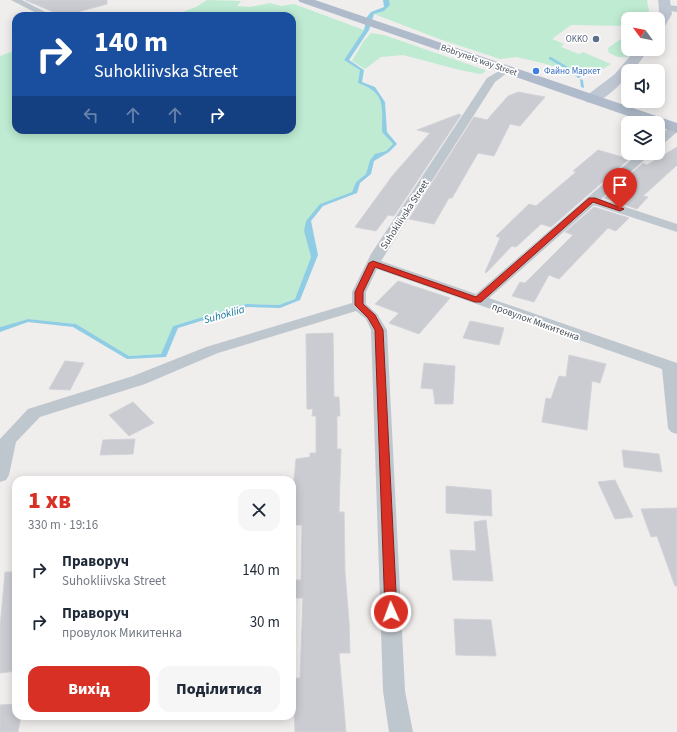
<!DOCTYPE html>
<html lang="uk">
<meta charset="utf-8">
<style>
:root{--surface:#fff;--page:#f6f6f7;--text:#1f2937;--muted:#747a83;--accent:#d93025}
body{margin:0;font-family:"Source Sans 3",sans-serif;background:var(--page);color:var(--text);height:100vh;display:flex;flex-direction:column;font-size:15px;white-space:nowrap}
*{box-sizing:border-box;margin:0}
p{font-size:13px;color:var(--muted)}
.icon{flex:none;width:22px;height:22px;fill:none;stroke:currentColor;stroke-width:2;stroke-linecap:round;stroke-linejoin:round}
.map{position:relative;flex:1;overflow:hidden}
.panel{position:absolute;left:12px;top:476px;width:284px;height:244px;display:flex;flex-direction:column;background:var(--surface);border-radius:12px;box-shadow:0 2px 10px #0003}
.panel>*{flex:none}
.guide{position:absolute;left:12px;top:12px;width:284px;height:122px;border-radius:12px;box-shadow:0 2px 10px #0003;background:#1a4fa0;color:#fff;overflow:hidden}
.needle{width:26px;rotate:302deg}
.fabs{position:absolute;left:621px;top:12px;display:grid;gap:8px}
.fabs a{display:grid;place-items:center;width:44px;height:44px;border-radius:8px;background:var(--surface);box-shadow:0 2px 10px #0003;font-size:20px}
.pin{position:absolute;display:grid;place-items:center;width:34px;height:34px;color:#fff;margin:-41px -17px;border-radius:50% 50% 50% 0;rotate:-45deg;box-shadow:0 0 4px #0007}
.pin .icon{rotate:45deg}
.me{position:absolute;width:44px;margin:-22px;rotate:358deg;stroke-linejoin:round;filter:drop-shadow(0 0 3px #0008)}
.turn{display:flex;align-items:center;gap:14px;height:84px;padding:0 16px;font-size:18px}
.turn .icon{width:52px;height:52px;stroke-width:2.5}
.turn b{display:block;font-size:28px;line-height:34px}
.lanes{display:flex;align-items:center;height:38px;padding:0 16px;background:#0003;justify-content:center;gap:20px;direction:ltr}
.lanes .off{opacity:.35}
.round{display:grid;place-items:center;flex:none;width:42px;height:42px;border-radius:12px;background:var(--page)}
.head{display:flex;align-items:center;justify-content:space-between;height:68px;padding:0 16px}
h1{font-size:24px;font-weight:800;line-height:30px;color:var(--accent)}
.button{display:flex;gap:8px;margin-top:auto;padding:8px 16px}
.button a{flex:1;height:46px;border-radius:12px;background:var(--accent);color:#fff;font-size:16px;font-weight:800;line-height:46px;text-align:center}
.button a+a{background:var(--page);color:var(--text)}
ul{padding:0;list-style:none}
li{display:flex;align-items:center;gap:12px;height:52px;padding:0 16px}
li div{flex:1}
li b{display:block;font-size:15px}
li em{font-style:normal}
.map>svg:first-child{display:block}
.green{fill:#beebd2}
.water{fill:#8fcde4}
.lines{fill:none;stroke-linecap:round;stroke-linejoin:round}
.stream{fill:#8fcde4;fill-rule:evenodd}
.building{fill:#caccd2;stroke:#d2d3d8}
.street{fill:#bfc7ce;fill-rule:evenodd}
.secondary{fill:#bfc7d3;fill-rule:evenodd}
.primary{fill:#afbbca;fill-rule:evenodd}
.route{fill:#d93025;stroke:#8d1f18}
.service-dot{fill:#5c6f8a;stroke:#fff;stroke-width:1.5}
.shop-dot{fill:#3f7fe0;stroke:#fff;stroke-width:1.5}
.labels{text-anchor:middle;stroke-width:3.5;stroke-linejoin:round;paint-order:stroke}
.far-service-label{font-size:9px;fill:#4e5e75;stroke:#fff;text-anchor:end}
.far-street-label{font-size:9px;fill:#474f59;stroke:#fff}
.far-shop-label{font-size:9px;fill:#366cbe;stroke:#fff;text-anchor:start}
.street-label{font-size:10px;fill:#474f59;stroke:#fff}
.water-label{font-size:11px;font-style:italic;fill:#17789c;stroke:#fff}
</style>
<div class="map">
<svg width="677" height="732" viewBox="0 0 677 732">
<rect width="100%" height="100%" fill="#f0eded"/>
<path class="green" d="M 207,0 L 241,1 L 237,6 L 250,7 L 270,3 L 281,6 L 294,4 L 364,30 L 344,60 L 361,70 L 358,83 C 386,93 382,106 382,132 L 393,144 L 386,151 L 375,155 L 370,160 L 366,174 L 356,182 L 352,192 L 320,204 L 304,231 L 311,257 L 295,299 L 279,305 L 246,304 L 173,326 L 161,354 L 129,356 L 76,324 L 28,319 L 0,327 L 0,56 L 16,50 L 16,130 L 292,130 L 292,16 L 172,16 L 196,7 Z
M 389,0 L 647,0 L 649,11 L 645,19 L 628,19 L 628,26 L 571,25 L 552,39 L 564,44 L 561,47 L 579,54 L 583,52 L 611,64 L 599,71 L 572,76 L 564,73 L 557,67 L 538,62 L 516,57 L 500,59 L 488,55 L 442,40 L 374,14 L 384,11 L 390,5 Z
M 371,33 L 384,35 L 485,70 L 485,72 L 480,74 L 460,70 L 403,55 L 381,57 L 365,69 L 352,61 L 363,42 Z
M 628,34 L 628,49 L 633,49 L 628,57 L 618,57 L 609,53 L 608,48 Z"/>
<path class="water" d="M 383,0 L 389,0 L 390,5 L 384,11 L 374,14 L 369,30 L 349,60 L 364,70 L 362,82 L 375,87 L 385,102 L 387,132 L 397,144 L 389,152 L 374,161 L 371,174 L 360,183 L 357,193 L 323,206 L 311,221 L 318,255 L 300,300 L 280,308 L 247,307 L 178,328 L 166,357 L 127,359 L 73,327 L 28,322 L 0,332 L 0,327 L 28,319 L 76,324 L 129,356 L 161,354 L 173,326 L 246,304 L 279,305 L 295,299 L 311,257 L 304,231 L 306,221 L 320,204 L 352,192 L 356,182 L 366,174 L 370,160 L 375,154 L 386,151 L 393,144 L 382,132 C 382,106 386,93 358,83 L 360,70 L 344,60 L 364,30 L 367,17 L 371,12 L 384,7 Z"/>
<g class="lines">
<path class="stream" d="M 549,57 L 551,57 L 576,72 L 581,77 L 578,78 L 574,74 L 549,59 Z
M 580,79 L 583,80 L 584,88 L 581,87 Z"/>
</g>
<path class="building" d="M 25,0 L 107,0 L 107,4 L 63,16 Z
M 518,92 L 545,97 L 520,126 L 510,124 L 494,156 L 478,153 L 452,198 L 449,198 L 434,224 L 409,219 L 474,117 L 487,120 L 508,96 Z
M 459,114 L 461,115 L 394,216 L 388,215 L 376,231 L 355,227 L 393,175 L 430,133 L 417,130 Z
M 677,147 L 677,165 L 643,196 L 648,197 L 637,209 L 604,198 L 643,163 L 647,165 Z
M 598,150 L 629,159 L 551,227 L 541,224 L 516,247 L 512,246 L 486,273 L 485,272 L 500,238 L 496,236 L 529,204 L 536,206 L 576,172 L 573,171 Z
M 594,207 L 629,218 L 616,231 L 608,228 L 559,279 L 549,275 L 534,302 L 512,296 L 520,282 L 525,283 L 573,235 L 565,232 Z
M 398,281 L 450,298 L 419,334 L 389,323 L 399,313 L 375,304 Z
M 470,321 L 504,328 L 499,345 L 463,338 Z
M 333,333 L 334,397 L 339,397 L 340,416 L 337,416 L 337,449 L 341,449 L 339,512 L 344,512 L 345,572 L 349,621 L 350,653 L 339,653 L 346,732 L 295,732 L 293,678 L 300,678 L 303,598 L 292,598 L 292,580 L 301,580 L 302,525 L 292,525 L 292,501 L 296,459 L 310,457 L 310,453 L 316,453 L 316,416 L 312,416 L 313,409 L 307,409 L 306,334 Z
M 569,355 L 606,364 L 600,383 L 592,381 L 587,430 L 542,422 L 546,398 L 551,399 L 559,376 L 566,377 Z
M 65,361 L 84,363 L 70,390 L 49,389 Z
M 424,363 L 455,366 L 453,404 L 435,404 L 433,389 L 421,388 Z
M 133,402 L 154,423 L 129,436 L 109,415 Z
M 135,439 L 133,454 L 100,455 L 103,440 Z
M 622,450 L 659,454 L 662,472 L 624,467 Z
M 615,480 L 633,517 L 615,519 L 598,482 Z
M 446,486 L 491,490 L 492,516 L 446,513 Z
M 677,508 L 677,586 L 675,586 L 657,536 L 651,537 L 641,509 Z
M 486,520 L 493,581 L 453,580 L 450,550 L 476,551 L 474,522 Z
M 5,572 L 16,572 L 16,671 L 0,673 L 0,627 Z
M 454,619 L 491,620 L 496,656 L 456,655 Z
M 16,704 L 16,716 L 21,716 L 18,732 L 0,732 L 0,705 Z"/>
<g class="lines">
<path class="street" d="M 11,0 L 22,0 L 53,16 L 42,16 Z
M 666,5 L 677,6 L 677,12 L 663,10 L 663,6 Z
M 506,67 L 511,70 L 495,82 L 381,261 L 476,294 L 639,153 L 652,153 L 601,199 L 677,224 L 677,232 L 594,205 L 489,298 L 677,363 L 677,434 L 671,432 L 668,428 L 662,369 L 377,269 L 366,292 L 366,304 L 377,314 L 387,330 L 405,691 L 413,732 L 389,732 L 383,691 L 371,330 L 366,319 L 356,311 L 218,353 L 145,384 L 40,417 L 16,442 L 9,475 L 6,480 L 0,482 L 0,439 L 28,409 L 133,376 L 206,347 L 352,303 L 352,292 L 371,254 L 487,78 Z
M 677,123 L 677,132 L 662,145 L 658,146 L 658,137 L 673,124 Z"/>
<path class="secondary" d="M 658,0 L 670,0 L 672,14 L 662,31 L 658,32 C 658,20 660,12 658,0 Z
M 636,49 L 649,49 L 633,71 L 628,71 L 628,76 C 618,86 601,106 586,102 L 584,99 L 586,96 L 615,74 Z"/>
<path class="primary" d="M 298,0 L 315,0 L 677,123 L 677,133 L 658,126 L 658,123 L 648,123 L 300,2 Z"/>
</g>
<path class="route" d="M 589,198 L 595,198 L 624,209 L 620,211 L 593,202 L 481,302 L 475,302 L 375,267 L 363,292 L 363,304 L 375,315 L 383,330 L 397,612 L 395,616 L 391,618 L 387,616 L 385,612 L 375,330 L 368,318 L 355,305 L 355,292 L 369,263 L 373,261 L 476,297 Z"/>
<circle class="service-dot" cx="596" cy="39" r="4"/>
<circle class="shop-dot" cx="536" cy="71" r="4"/>
<g class="labels">
<g class="far-service-label">
<text x="588" y="42">OKKO</text>
</g>
<g class="far-street-label">
<text transform="translate(479 60) rotate(19)" y="3">Bobrynets way Street</text>
</g>
<g class="far-shop-label">
<text x="544" y="74">Файно Маркет</text>
</g>
<g class="street-label">
<text transform="translate(404 214) rotate(-57)" y="4">Suhokliivska Street</text>
<text transform="translate(536 321) rotate(20)" y="4">провулок Микитенка</text>
</g>
<g class="water-label">
<text transform="translate(224 314) rotate(-16)" y="4">Suhokliia</text>
</g>
</g>
</svg>
<div class="fabs">
<a><svg class="needle" viewBox="-14 -14 28 28"><path d="M0-13l5 13h-10z" fill="#e53935"/><path d="M0 13l5-13h-10z" fill="#747a83"/></svg></a>
<a><svg class="icon" aria-label="sound" viewBox="0 0 24 24"><path d="M4 9h4l5-4v14l-5-4H4zM17 9q2 3 0 6"/></svg></a>
<a><svg class="icon" aria-label="layers" viewBox="0 0 24 24"><path d="M12 4l9 5-9 5-9-5zM3 14l9 5 9-5"/></svg></a>
</div>
<div class="pin" style="left:620px;top:209px;background:#d93025"><svg class="icon" aria-label="arrive" viewBox="0 0 24 24"><path d="M6 21V4h12l-3 4 3 4H6"/></svg></div>
<svg class="me" style="left:391px;top:612px" viewBox="-20 -20 40 40"><circle r="17" fill="#d93025" stroke="#fff" stroke-width="3"/><path d="M0-11L8 9 0 5-8 9z" fill="#fff"/></svg>
<div class="guide">
<div class="turn"><svg class="icon" aria-label="right" viewBox="0 0 24 24"><path d="M7 20v-9h11M14 6l5 5-5 5"/></svg><div><b>140 m</b>Suhokliivska Street</div></div>
<div class="lanes"><svg class="icon off" aria-label="left" viewBox="0 0 24 24"><path d="M17 20v-9H6M10 6l-5 5 5 5"/></svg><svg class="icon off" aria-label="ahead" viewBox="0 0 24 24"><path d="M12 20V5M6 11l6-6 6 6"/></svg><svg class="icon off" aria-label="ahead" viewBox="0 0 24 24"><path d="M12 20V5M6 11l6-6 6 6"/></svg><svg class="icon" aria-label="right" viewBox="0 0 24 24"><path d="M7 20v-9h11M14 6l5 5-5 5"/></svg></div>
</div>
<section class="panel">
<div class="head"><div><h1>1 хв</h1><p>330 m · 19:16</p></div><a class="round"><svg class="icon" aria-label="close" viewBox="0 0 24 24"><path d="M6 6l12 12M18 6L6 18"/></svg></a></div>
<ul>
<li><svg class="icon" aria-label="right" viewBox="0 0 24 24"><path d="M7 20v-9h11M14 6l5 5-5 5"/></svg><div><b>Праворуч</b><p>Suhokliivska Street</p></div><em>140 m</em></li>
<li><svg class="icon" aria-label="right" viewBox="0 0 24 24"><path d="M7 20v-9h11M14 6l5 5-5 5"/></svg><div><b>Праворуч</b><p>провулок Микитенка</p></div><em>30 m</em></li>
</ul>
<div class="button"><a>Вихід</a><a>Поділитися</a></div>
</section>
</div>
